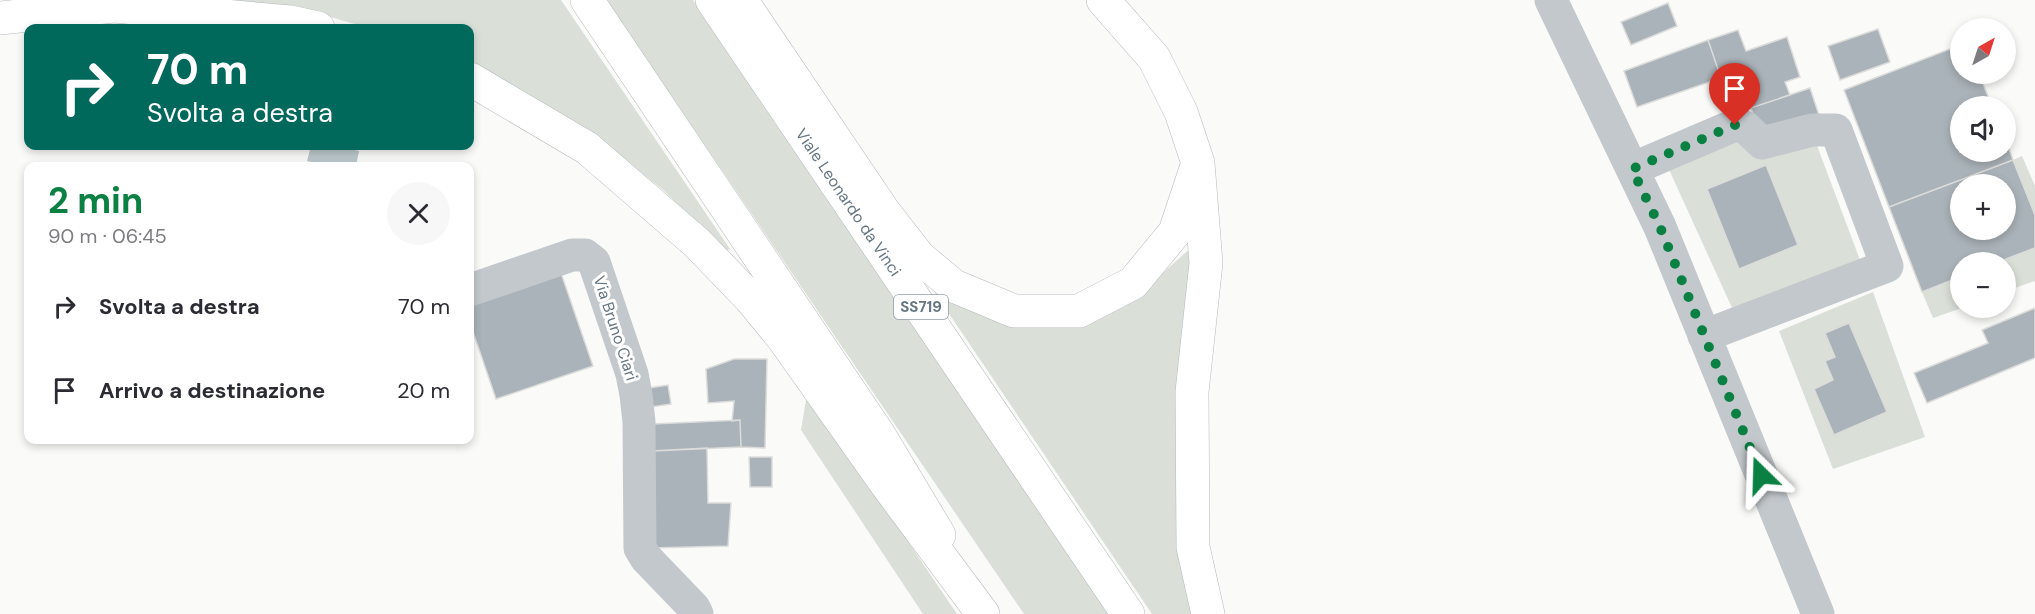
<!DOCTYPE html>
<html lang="it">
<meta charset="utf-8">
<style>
:root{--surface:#fff;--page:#f7f7f7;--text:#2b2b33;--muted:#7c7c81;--accent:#0b8043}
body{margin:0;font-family:"DM Sans",sans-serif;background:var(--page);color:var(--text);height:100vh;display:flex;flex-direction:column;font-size:22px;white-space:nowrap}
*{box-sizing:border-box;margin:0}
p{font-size:20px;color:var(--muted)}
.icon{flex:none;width:33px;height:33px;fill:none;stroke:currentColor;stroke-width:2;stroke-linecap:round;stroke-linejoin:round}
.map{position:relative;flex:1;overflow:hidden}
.side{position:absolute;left:24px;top:162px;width:450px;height:282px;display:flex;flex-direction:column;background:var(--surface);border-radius:12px;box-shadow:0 3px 9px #0003}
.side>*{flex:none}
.guide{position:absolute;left:24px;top:24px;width:450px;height:126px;border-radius:12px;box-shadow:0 3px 9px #0003;background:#00695c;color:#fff;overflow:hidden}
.needle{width:39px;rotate:39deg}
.buttons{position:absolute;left:1950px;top:18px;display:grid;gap:12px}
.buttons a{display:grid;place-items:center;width:66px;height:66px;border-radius:50%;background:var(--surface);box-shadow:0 3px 9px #0003;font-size:30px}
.pin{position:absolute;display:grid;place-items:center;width:51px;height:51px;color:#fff;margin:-62px -26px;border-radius:50% 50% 50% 0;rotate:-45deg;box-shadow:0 0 6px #0007}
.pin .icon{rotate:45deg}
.me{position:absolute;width:66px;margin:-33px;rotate:338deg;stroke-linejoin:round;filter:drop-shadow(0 0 4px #0008)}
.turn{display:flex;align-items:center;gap:21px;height:126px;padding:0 24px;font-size:27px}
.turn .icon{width:78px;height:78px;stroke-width:2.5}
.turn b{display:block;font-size:42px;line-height:51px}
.round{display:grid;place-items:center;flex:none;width:63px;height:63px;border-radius:32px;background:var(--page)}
.headline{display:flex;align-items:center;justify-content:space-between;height:102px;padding:0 24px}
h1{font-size:36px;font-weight:700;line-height:45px;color:var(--accent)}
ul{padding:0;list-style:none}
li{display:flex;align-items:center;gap:18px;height:84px;padding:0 24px}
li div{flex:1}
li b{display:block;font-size:22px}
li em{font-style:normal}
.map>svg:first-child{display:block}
.green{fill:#dadfd7}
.water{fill:#bbc7cb}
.building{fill:#aab3b9;stroke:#dcdcda;stroke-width:1.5;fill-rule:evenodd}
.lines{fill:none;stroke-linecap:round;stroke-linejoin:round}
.major-casing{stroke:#b5babe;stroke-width:34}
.highway-casing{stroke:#b4b9bd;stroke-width:34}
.minor{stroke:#c3c8cc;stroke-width:33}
.major{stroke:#fff;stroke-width:33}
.highway{stroke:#fff;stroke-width:33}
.route{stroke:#0b8043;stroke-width:10;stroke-dasharray:0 18}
.labels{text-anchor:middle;stroke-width:6;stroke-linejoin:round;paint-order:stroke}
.shield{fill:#fff;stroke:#939fa8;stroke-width:1.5}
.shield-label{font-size:15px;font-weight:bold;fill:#657683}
.street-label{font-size:16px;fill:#657683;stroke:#fff}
</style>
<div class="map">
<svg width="2035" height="614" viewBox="0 0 2035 614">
<rect width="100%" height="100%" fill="#fafaf8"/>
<path class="green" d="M 174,0 L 561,0 L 730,249 L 726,251 L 663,190 L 599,139 L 470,66 L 470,28 L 369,28 L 323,15 Z
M 606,0 L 693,0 L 1110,614 L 1024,614 Z
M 1742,130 L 1813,135 L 1860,260 L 1733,310 L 1666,163 Z
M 2022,156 L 2035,186 L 2035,215 L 2013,160 Z
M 1192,247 L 1199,614 L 1152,614 L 931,287 L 973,310 L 1147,287 Z
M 2035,248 L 2035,281 L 2006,291 L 2006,262 L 1998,262 Z
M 1960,277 L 1960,308 L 1962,308 L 1933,318 L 1922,292 Z
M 1873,292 L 1925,437 L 1833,469 L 1779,331 Z
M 800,382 L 957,614 L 923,614 L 801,430 L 806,400 Z"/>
<path class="water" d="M 311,146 L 337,146 L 359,151 L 356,166 L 331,166 L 307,161 Z"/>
<path class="building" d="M 1668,3 L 1677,26 L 1631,45 L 1621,22 Z
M 1878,29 L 1890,62 L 1840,80 L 1828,46 Z
M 1738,30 L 1746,51 L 1787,37 L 1800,77 L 1785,82 L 1790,95 L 1751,108 L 1738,72 L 1721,78 L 1708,40 Z
M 1708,40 L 1721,78 L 1637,107 L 1624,71 Z
M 1960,45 L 1960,74 L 1979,74 L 1992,106 L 1960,106 L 1960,152 L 2006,152 L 2006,140 L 2013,160 L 1889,207 L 1844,90 Z
M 1810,88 L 1820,118 L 1761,138 L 1751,108 Z
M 2013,160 L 2035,215 L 2035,248 L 1998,262 L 1960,262 L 1960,277 L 1922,292 L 1889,207 ZM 1960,184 L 2006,184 L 2006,230 L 1960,230 Z
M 1766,165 L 1798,245 L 1739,269 L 1707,189 Z
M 561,273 L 593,366 L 496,399 L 470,323 L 470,304 Z
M 2035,308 L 2035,358 L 1927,403 L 1914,373 L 1988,343 L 1982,330 Z
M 1849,323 L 1887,412 L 1834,435 L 1814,389 L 1833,380 L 1825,361 L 1835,357 L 1825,333 Z
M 734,359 L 767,359 L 765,448 L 741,447 L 740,420 L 732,421 L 734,401 L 708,403 L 706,369 Z
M 668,385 L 671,404 L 651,407 L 649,388 Z
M 740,420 L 741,447 L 652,451 L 652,424 Z
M 707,448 L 708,503 L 731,503 L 728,546 L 651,548 L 652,451 Z
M 749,457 L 772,457 L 772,487 L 750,487 Z"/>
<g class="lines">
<g class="major-casing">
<g id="major">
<path d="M 587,0 L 879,435 L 939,535"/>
<path id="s1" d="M 712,0 L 1128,614"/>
</g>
</g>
<g class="highway-casing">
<path id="highway" d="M 741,0 L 884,212 L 919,257 L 954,286 L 1014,311 L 1079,311 L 1133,283 L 1175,232 L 1198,163
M 1103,0 L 1154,58 L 1181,112 L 1198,163 L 1206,263 L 1192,392 L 1193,547 L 1208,614
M 0,18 L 114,6 L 290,22 L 318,28
M 470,79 L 587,148 L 697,243 L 751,299 L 783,338 L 887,485 L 983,614"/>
</g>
<path class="minor" d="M 1551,0 L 1660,227 L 1818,614
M 1632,169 L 1735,125 L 1745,127 L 1762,143 L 1812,130 L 1836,130 L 1887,266 L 1704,336
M 470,290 L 572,255 L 585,255 L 594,262 L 632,374 L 636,395 L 639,422 L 640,548 L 646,558 L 694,608 L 697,614"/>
<use href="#major" class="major"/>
<use href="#highway" class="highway"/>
</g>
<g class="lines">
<path class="route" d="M 1735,125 L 1632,169 L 1660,227 L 1761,475"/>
</g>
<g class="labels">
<rect class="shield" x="894" y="295" width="54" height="24" rx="4.5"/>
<g class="shield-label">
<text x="921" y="312">SS719</text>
</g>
<g class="street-label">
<text dy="6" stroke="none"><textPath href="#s1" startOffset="244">Viale Leonardo da Vinci</textPath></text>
<text transform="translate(616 328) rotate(72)" y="6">Via Bruno Ciari</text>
</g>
</g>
</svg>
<div class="buttons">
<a><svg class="needle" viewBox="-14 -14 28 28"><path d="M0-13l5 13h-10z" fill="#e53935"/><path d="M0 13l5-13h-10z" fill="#7c7c81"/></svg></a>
<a><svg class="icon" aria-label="sound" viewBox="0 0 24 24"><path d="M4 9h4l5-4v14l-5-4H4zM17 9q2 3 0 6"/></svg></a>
<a>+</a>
<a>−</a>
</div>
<div class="pin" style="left:1735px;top:125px;background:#d93025"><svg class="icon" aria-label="arrive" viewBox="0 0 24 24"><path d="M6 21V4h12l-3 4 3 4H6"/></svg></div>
<svg class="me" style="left:1761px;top:475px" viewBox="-20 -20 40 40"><path d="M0-17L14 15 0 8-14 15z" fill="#0b8043" stroke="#fff" stroke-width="4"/></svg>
<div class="guide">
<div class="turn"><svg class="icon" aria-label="right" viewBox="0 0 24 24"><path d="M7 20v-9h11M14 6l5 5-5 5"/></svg><div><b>70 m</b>Svolta a destra</div></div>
</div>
<section class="side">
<div class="headline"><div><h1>2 min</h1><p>90 m · 06:45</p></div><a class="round"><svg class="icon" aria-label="close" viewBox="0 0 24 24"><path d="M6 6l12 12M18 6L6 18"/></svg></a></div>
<ul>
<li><svg class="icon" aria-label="right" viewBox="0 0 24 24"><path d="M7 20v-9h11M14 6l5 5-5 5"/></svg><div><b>Svolta a destra</b></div><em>70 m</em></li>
<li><svg class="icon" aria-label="arrive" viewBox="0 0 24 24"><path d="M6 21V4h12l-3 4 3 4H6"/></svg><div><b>Arrivo a destinazione</b></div><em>20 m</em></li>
</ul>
</section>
</div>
